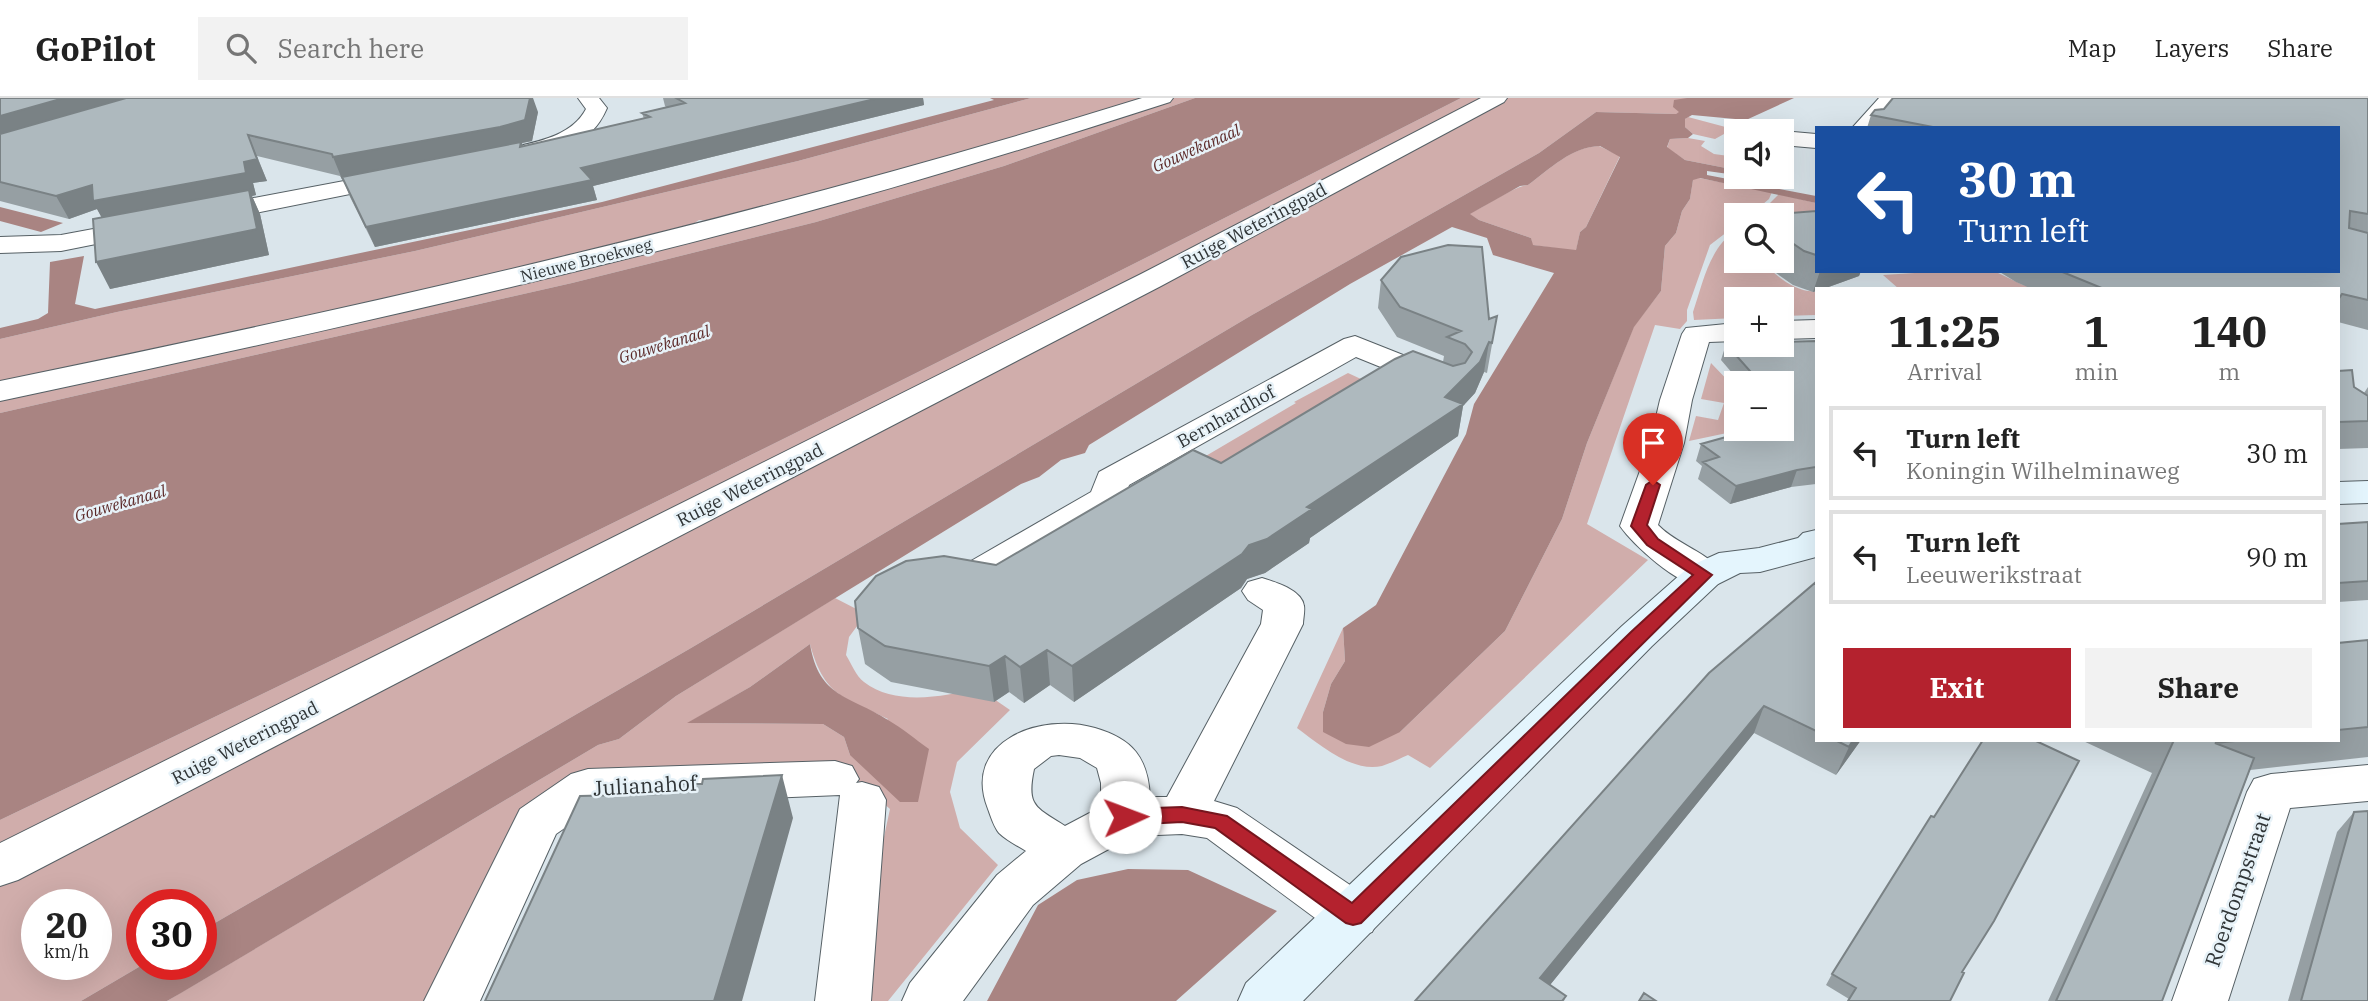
<!DOCTYPE html>
<meta charset="utf-8">
<style>
:root{--surface:#fff;--page:#f2f2f2;--text:#222;--muted:#767676;--line:#e0e0e0;--accent:#b4222e}
body{margin:0;font-family:"IBM Plex Serif",serif;background:var(--page);color:var(--text);height:100vh;display:flex;flex-direction:column;font-size:26px;white-space:nowrap}
*{box-sizing:border-box;margin:0}
p{font-size:23px;color:var(--muted)}
.icon{flex:none;width:38px;height:38px;fill:none;stroke:currentColor;stroke-width:2;stroke-linecap:round;stroke-linejoin:round}
.map{position:relative;flex:1;overflow:hidden}
.sheet{position:absolute;left:1815px;top:189px;width:525px;height:455px;display:flex;flex-direction:column;background:var(--surface);border-radius:0px;box-shadow:0 7px 28px #0002}
.sheet>*{flex:none}
.guide{position:absolute;left:1815px;top:28px;width:525px;height:147px;border-radius:0px;box-shadow:0 7px 28px #0002;background:#1a4fa0;color:#fff;overflow:hidden}
.tools{position:absolute;left:1724px;top:21px;display:grid;gap:14px}
.tools a{display:grid;place-items:center;width:70px;height:70px;border-radius:0px;background:var(--surface);box-shadow:0 7px 28px #0002;font-size:35px}
.speed{position:absolute;left:21px;top:791px;display:flex;gap:14px;font-size:35px;font-weight:700;text-align:center}
.speed>*{display:grid;place-content:center;width:91px;height:91px;border-radius:50%;background:var(--surface);box-shadow:0 7px 28px #0002;line-height:1}
.speed small{font-size:18px;font-weight:400}
.speed .limit{border:10px solid #d22;background:#fff;color:#111}
.pin{position:absolute;display:grid;place-items:center;width:60px;height:60px;color:#fff;margin:-72px -30px;border-radius:50% 50% 50% 0;rotate:-45deg;box-shadow:0 0 7px #0007}
.pin .icon{rotate:45deg}
.me{position:absolute;width:77px;margin:-38px;rotate:88deg;stroke-linejoin:round;filter:drop-shadow(0 0 5px #0008)}
.turn{display:flex;align-items:center;gap:24px;height:147px;padding:0 28px;font-size:32px}
.turn .icon{width:91px;height:91px;stroke-width:2.5}
.turn b{display:block;font-size:49px;line-height:60px}
.eta{display:flex;justify-content:space-evenly;align-items:center;height:119px;text-align:center}
.eta b{font-size:42px;font-weight:700;line-height:49px}
.cta{display:flex;gap:14px;margin-top:auto;padding:14px 28px}
.cta a{flex:1;height:80px;border-radius:0px;background:var(--accent);color:#fff;font-size:28px;font-weight:700;line-height:80px;text-align:center}
.cta a+a{background:var(--page);color:var(--text)}
ul{padding:0;list-style:none}
li{display:flex;align-items:center;gap:21px;height:94px;margin:0 14px 10px;padding:0 14px;border:4px solid var(--line);border-radius:0px}
li div{flex:1}
li b{display:block;font-size:26px}
li em{font-style:normal}
header{display:flex;align-items:center;gap:42px;box-sizing:border-box;height:98px;padding:0 35px;background:var(--surface);border-bottom:2px solid var(--line)}
header strong{font-size:33px}
nav{display:flex;gap:38px;margin-inline-start:auto;font-size:24px}
.search{width:490px;height:63px;background:var(--page);display:flex;align-items:center;gap:18px;box-sizing:border-box;padding:0 24px;border-radius:0px;color:var(--muted);font-size:26px}
.map>svg:first-child{display:block}
.green{fill:#d0adab;fill-rule:evenodd}
.water{fill:#a98482;fill-rule:evenodd}
.lines{fill:none;stroke-linecap:round;stroke-linejoin:round}
.street-casing{stroke:#566065;stroke-width:2}
.secondary-casing{stroke:#566065;stroke-width:2}
.street{fill:#fff;fill-rule:evenodd}
.secondary{fill:#e4f5fd;fill-rule:evenodd}
.wall{fill:#969fa3}
.shaded-wall{fill:#7a8285}
.building{fill:#aeb9be;stroke:#7a8285;stroke-width:2}
.route{fill:#b4222e;stroke:#75161e;stroke-width:2}
.labels{text-anchor:middle;stroke-width:5;stroke-linejoin:round;paint-order:stroke}
.far-water-label{font-size:16px;font-style:italic;fill:#5c2928;stroke:#e7f2f8}
.far-street-label{font-size:16px;fill:#2f3436;stroke:#e7f2f8}
.street-label{font-size:18px;fill:#2f3436;stroke:#e7f2f8}
.near-street-label{font-size:21px;fill:#2f3436;stroke:#e7f2f8}
</style>
<header>
<strong>GoPilot</strong>
<div class="search"><svg class="icon" aria-label="search" viewBox="0 0 24 24"><circle cx="10" cy="10" r="6"/><path d="M15 15l6 6"/></svg>Search here</div>
<nav><a>Map</a><a>Layers</a><a>Share</a></nav>
</header>
<div class="map">
<svg width="2368" height="903" viewBox="0 0 2368 903">
<rect width="100%" height="100%" fill="#dae5eb"/>
<path class="green" d="M 1031,0 L 1154,0 L 717,124 L 699,122 L 686,131 L 508,174 L 0,287 L 0,241 L 117,214 L 415,153 L 798,63 Z
M 1174,0 L 1195,0 L 1004,68 L 816,124 L 572,185 L 0,315 L 0,296 L 253,241 L 1107,22 Z
M 1461,0 L 1687,0 L 1680,15 L 1676,16 L 1596,14 L 1539,55 L 1252,217 L 691,550 L 201,833 L 201,807 L 142,807 L 142,866 L 144,866 L 81,903 L 0,903 L 0,722 C 490,488 977,247 1461,0 ZM 37,807 L 96,807 L 96,866 L 37,866 Z
M 1688,19 L 1733,31 L 1715,41 L 1693,36 L 1685,29 L 1685,21 Z
M 1688,40 L 1705,43 L 1701,48 L 1714,56 L 1736,59 L 1736,72 L 1685,62 L 1667,50 L 1670,41 Z
M 1599,48 L 1620,58 L 1586,129 L 1580,134 L 1576,153 L 1532,147 L 1531,140 L 1479,122 L 1469,116 C 1486,108 1513,89 1528,87 C 1550,71 1571,49 1599,48 Z
M 1699,80 L 1772,94 L 1769,101 L 1750,117 L 1736,117 L 1736,127 L 1710,147 L 1687,212 L 1687,223 L 1680,231 L 1655,227 L 1587,426 L 1648,462 L 1430,670 L 1408,657 C 1399,661 1391,665 1382,668 C 1352,675 1319,646 1297,630 L 1343,530 L 1345,563 L 1331,586 L 1323,614 L 1400,634 L 1505,533 L 1562,421 L 1587,345 L 1634,228 L 1661,193 L 1665,148 L 1676,135 L 1682,113 L 1690,101 L 1693,81 Z
M 1779,96 L 1816,105 L 1816,141 L 1782,117 L 1758,117 Z
M 1736,132 L 1736,163 L 1764,163 C 1773,178 1800,196 1816,193 L 1816,217 L 1782,218 L 1782,201 L 1736,201 L 1736,220 L 1694,222 L 1693,214 C 1703,185 1709,150 1736,132 Z
M 1946,173 L 1996,174 L 2023,187 L 2045,191 L 1899,191 L 1883,177 Z
M 1711,265 L 1736,291 L 1736,298 L 1726,299 L 1736,311 L 1736,331 L 1746,331 L 1689,343 L 1696,318 L 1718,322 L 1724,305 L 1701,301 Z
M 1348,275 L 1389,294 L 1220,398 L 1165,382 L 1296,305 L 1294,304 Z
M 835,500 L 866,516 L 849,539 L 846,557 C 851,565 856,578 864,584 C 895,608 943,599 978,590 L 1010,612 L 957,664 L 950,694 L 960,730 L 998,767 L 888,903 L 871,903 L 851,892 L 890,711 L 848,674 L 833,667 L 597,671 C 567,679 544,692 519,712 L 424,903 L 167,903 L 598,647 L 619,641 L 676,598 ZM 810,546 C 824,598 843,599 888,621 L 850,657 L 844,639 L 823,626 L 688,625 L 750,589 Z"/>
<path class="water" d="M 990,0 L 1031,0 L 798,63 L 415,153 L 117,214 L 0,241 L 0,230 L 38,221 L 48,215 L 50,164 L 84,158 L 75,206 L 95,211 L 602,104 L 994,2 Z
M 1195,0 L 1461,0 C 977,247 490,488 0,722 L 0,315 L 572,185 L 816,124 L 1004,68 Z
M 1687,0 L 1794,0 L 1746,22 L 1692,17 L 1685,21 L 1685,29 L 1693,36 L 1688,40 L 1670,41 L 1667,49 L 1685,62 L 1736,72 L 1736,77 L 1707,73 L 1707,77 L 1816,98 L 1816,105 L 1700,80 L 1693,82 L 1690,101 L 1682,113 L 1676,135 L 1665,148 L 1661,193 L 1634,229 L 1587,345 L 1562,421 L 1505,533 L 1400,634 L 1369,649 L 1346,646 L 1323,634 L 1323,614 L 1331,586 L 1345,563 L 1343,530 L 1376,507 L 1466,336 L 1474,306 L 1554,175 L 1493,157 L 1487,140 L 1452,129 L 1350,186 L 1089,347 L 1085,355 L 1061,362 L 1039,379 L 1021,386 L 676,598 L 619,641 L 598,647 L 181,895 L 167,903 L 81,903 L 144,866 L 201,866 L 201,833 L 691,550 L 1252,217 L 1539,55 L 1596,14 L 1676,16 L 1679,14 L 1673,9 L 1674,2 ZM 1600,48 L 1620,59 L 1586,129 L 1580,134 L 1576,152 L 1533,147 L 1531,140 L 1479,122 L 1470,116 L 1520,88 L 1528,87 C 1550,71 1571,49 1600,48 Z
M 0,109 L 63,125 L 41,134 L 0,123 Z
M 810,546 C 819,600 849,597 888,622 C 902,630 915,641 929,651 L 918,704 L 900,704 L 850,657 L 844,639 L 823,626 L 687,625 L 750,589 Z
M 1128,771 L 1188,772 L 1277,813 L 1176,903 L 987,903 L 1038,807 L 1077,782 Z"/>
<g class="lines">
<g class="street-casing">
<path id="street" d="M 578,0 L 599,0 L 607,10 C 603,19 599,26 592,33 C 577,47 530,65 510,60 L 507,55 L 510,50 C 537,44 572,38 586,11 Z
M 1142,0 L 1173,0 L 1170,4 C 1028,50 884,94 739,132 C 495,196 248,250 0,303 L 0,283 C 385,204 766,117 1142,0 Z
M 1481,0 L 1507,0 L 1504,4 L 1161,188 L 18,782 L 0,788 L 0,745 L 1141,176 Z
M 1879,0 L 1900,0 L 1875,30 L 1852,30 Z
M 1737,24 L 1756,28 L 1759,33 L 1736,33 L 1736,37 L 1729,36 L 1726,31 L 1729,26 Z
M 1782,33 L 1816,36 L 1816,50 L 1782,47 Z
M 397,73 L 405,75 L 409,80 L 405,85 L 206,125 L 197,122 L 193,117 L 197,112 L 206,109 Z
M 147,121 L 156,124 L 160,129 L 156,134 L 61,153 L 0,155 L 0,139 L 61,137 Z
M 1816,222 L 1816,240 L 1782,241 L 1782,223 Z
M 1736,225 L 1736,243 L 1709,244 L 1692,302 L 1684,345 L 1658,427 C 1677,447 1709,454 1724,477 L 1718,486 C 1712,487 1707,489 1701,489 C 1677,486 1634,448 1620,428 L 1650,345 L 1660,302 L 1682,236 L 1686,230 Z
M 1355,238 L 1451,276 L 1456,283 L 1451,290 L 1440,293 L 1356,259 L 1129,387 L 1127,395 L 1138,406 L 1133,414 L 1120,417 L 1109,414 L 999,481 L 985,484 L 971,481 L 965,472 L 971,463 L 1091,394 L 1099,374 L 1344,241 Z
M 1262,480 C 1275,484 1302,492 1304,508 C 1305,513 1303,521 1303,526 L 1214,703 L 1237,710 L 1372,802 L 1380,818 L 1372,834 L 1353,840 L 1334,834 L 1207,740 L 1182,736 L 1133,738 L 1081,766 L 1033,807 L 963,903 L 902,903 L 910,885 L 997,777 L 1026,753 C 1018,748 1006,742 999,735 C 994,729 991,719 988,711 C 961,643 1041,614 1095,630 C 1133,641 1148,660 1150,699 L 1167,699 L 1261,526 L 1263,512 L 1248,502 L 1242,493 L 1248,484 ZM 1059,657 L 1080,660 L 1097,670 L 1101,685 L 1101,709 L 1065,728 C 1036,709 1026,709 1034,671 L 1051,658 Z
M 835,663 L 852,668 L 859,681 L 856,685 L 862,684 L 879,689 L 886,702 L 871,903 L 815,903 L 840,697 L 598,707 L 556,736 L 480,903 L 424,903 L 520,711 L 571,676 L 588,671 Z
M 2368,667 L 2368,703 L 2290,710 L 2228,903 L 2172,903 L 2247,694 L 2254,681 L 2271,676 Z"/>
</g>
<g class="secondary-casing">
<path id="secondary" d="M 2368,383 L 2368,405 L 2338,406 L 2338,384 Z
M 1816,432 L 1816,459 L 1760,474 L 1740,475 L 1718,486 L 1652,548 L 1303,903 L 1238,903 L 1246,885 L 1622,528 L 1690,468 L 1719,455 L 1759,450 L 1798,440 L 1803,435 Z"/>
</g>
<use href="#street" class="street"/>
<use href="#secondary" class="secondary"/>
</g>
<path class="wall" d="M 0,0 L 538,14 L 532,43 L 522,45 L 523,48 L 644,21 L 642,15 L 666,9 L 665,8 L 663,0 L 923,0 L 924,7 L 593,88 L 597,102 L 375,149 L 350,99 L 343,81 L 342,81 L 340,78 L 257,58 L 267,83 L 253,85 L 256,97 L 252,98 L 260,116 L 269,157 L 110,191 L 102,119 L 97,111 L 69,121 L 0,103 Z
M 2368,0 L 2368,232 L 2338,224 L 2338,191 L 2032,191 L 2016,184 L 1998,173 L 2338,173 L 2338,30 L 1867,30 L 1871,17 Z
M 1816,113 L 1816,173 L 1861,173 L 1859,178 L 1823,191 L 1816,191 L 1816,193 L 1813,194 L 1793,187 L 1759,163 L 1782,163 L 1782,117 Z
M 1381,182 L 1489,221 L 1497,218 L 1487,275 L 1484,274 L 1475,295 L 1463,308 L 1458,338 L 1310,440 L 1309,445 L 1265,475 L 1247,481 L 1241,490 L 1074,604 L 1050,587 L 1024,605 L 1009,594 L 994,604 L 891,584 L 865,566 L 858,530 L 1443,264 L 1444,258 L 1397,239 L 1378,210 Z
M 1816,243 L 1816,386 L 1791,389 L 1730,406 L 1698,381 L 1702,368 L 1696,363 L 1701,346 L 1753,331 L 1782,331 L 1736,285 L 1736,310 L 1728,300 L 1733,283 L 1739,283 L 1721,262 L 1726,246 Z
M 2338,273 L 2354,289 L 2364,295 L 2368,289 L 2368,350 L 2338,351 Z
M 2368,424 L 2368,502 L 2338,504 L 2338,426 Z
M 1816,484 L 1816,642 L 1861,642 L 1836,677 L 1754,635 L 1550,887 L 1566,898 L 1564,903 L 1415,903 Z
M 2368,542 L 2368,659 L 2250,672 L 2162,903 L 2048,903 L 2152,675 L 2081,642 L 2338,642 L 2338,545 Z
M 2034,642 L 1849,901 L 1826,887 L 1832,876 L 1934,719 Z
M 2354,714 L 2368,903 L 2288,903 L 2337,734 Z"/>
<path class="shaded-wall" d="M 64,0 L 143,0 L 0,42 L 0,18 Z
M 530,0 L 533,0 L 538,14 L 532,43 L 522,45 L 527,63 L 506,49 L 342,81 L 333,59 Z
M 879,0 L 923,0 L 924,7 L 593,88 L 597,102 L 375,149 L 366,129 L 581,70 Z
M 248,37 L 267,83 L 253,85 L 256,97 L 252,98 L 260,116 L 269,157 L 110,191 L 96,164 L 105,126 L 97,111 L 69,121 L 56,98 L 92,87 L 244,64 Z
M 1820,173 L 1861,173 L 1859,178 L 1823,191 L 1816,191 L 1816,193 L 1813,194 Z
M 1489,244 L 1484,274 L 1475,295 L 1463,308 L 1458,338 L 1310,440 L 1309,445 L 1265,475 L 1247,481 L 1241,490 L 1074,604 L 1072,568 L 1249,447 L 1307,409 L 1445,299 Z
M 1797,372 L 1791,389 L 1730,406 L 1736,388 Z
M 1047,552 L 1050,587 L 1024,605 L 1020,569 Z
M 1005,558 L 1009,594 L 994,604 L 989,568 Z
M 1764,608 L 1754,635 L 1537,903 L 1540,880 Z
M 1853,642 L 1861,642 L 1836,677 L 1849,649 Z
M 782,677 L 793,720 L 742,903 L 714,903 Z"/>
<path class="building" d="M 0,0 L 64,0 L 0,18 Z
M 126,0 L 530,0 L 525,22 L 500,29 L 333,59 L 332,56 L 248,37 L 257,61 L 244,64 L 246,75 L 93,103 L 92,87 L 56,98 L 0,84 L 0,36 Z
M 676,0 L 879,0 L 581,70 L 592,82 L 366,129 L 342,79 L 521,44 L 520,49 L 650,19 L 642,15 L 685,5 Z
M 1893,0 L 2368,0 L 2368,116 L 2350,113 L 2349,130 L 2368,135 L 2368,202 L 2342,196 L 2338,202 L 2338,191 L 2104,191 L 2060,173 L 2338,173 L 2338,30 L 1938,30 L 1871,17 L 1875,12 L 1884,11 Z
M 249,92 L 257,131 L 96,164 L 93,121 Z
M 1816,113 L 1816,157 L 1804,153 L 1782,138 L 1782,117 L 1765,117 Z
M 1448,147 L 1482,149 L 1489,221 L 1497,218 L 1492,245 L 1489,244 L 1480,264 L 1445,299 L 1463,306 L 1307,409 L 1312,411 L 1267,441 L 1249,447 L 1242,456 L 1072,568 L 1047,552 L 1020,569 L 1005,558 L 989,568 L 885,548 L 858,530 L 855,503 L 876,478 L 906,463 L 944,458 L 996,467 L 1193,352 L 1221,365 L 1395,261 L 1413,253 L 1453,268 L 1465,265 L 1472,254 L 1465,246 L 1447,239 L 1461,233 L 1400,209 L 1381,182 L 1401,159 Z
M 1816,243 L 1816,369 L 1797,372 L 1736,388 L 1703,364 L 1719,359 L 1701,346 L 1755,331 L 1782,331 L 1782,285 L 1736,285 L 1736,287 L 1733,283 L 1758,282 L 1726,246 L 1782,247 L 1782,244 Z
M 2352,272 L 2354,289 L 2368,298 L 2368,323 L 2338,324 L 2338,273 Z
M 2368,424 L 2368,483 L 2338,485 L 2338,426 Z
M 1816,484 L 1816,633 L 1764,608 L 1540,880 L 1566,898 L 1562,903 L 1415,903 L 1709,575 Z
M 2368,542 L 2368,629 L 2338,632 L 2338,545 Z
M 1835,642 L 1853,642 L 1849,649 Z
M 1983,642 L 2034,642 L 2079,663 L 1994,823 L 1962,874 L 1964,875 L 1950,903 L 1848,903 L 1856,890 L 1832,876 L 1931,718 L 1934,719 Z
M 2174,642 L 2245,642 L 2215,645 L 2254,660 L 2162,903 L 2056,903 Z
M 782,677 L 714,903 L 485,903 L 580,698 L 663,696 L 678,686 L 702,686 L 703,681 Z
M 2368,713 L 2368,903 L 2301,903 L 2354,714 Z
M 1644,895 L 1656,903 L 1639,903 Z"/>
<path class="route" d="M 1653,382 L 1660,387 L 1647,427 L 1658,441 L 1712,477 L 1361,825 L 1353,827 L 1346,825 L 1215,730 L 1182,724 L 1125,727 L 1118,724 L 1115,719 L 1118,713 L 1125,711 L 1182,709 L 1227,718 L 1352,805 L 1631,534 L 1693,477 L 1647,447 L 1631,428 L 1646,387 Z"/>
<g class="labels">
<g class="far-water-label">
<text transform="translate(1196 50) rotate(-24)" y="6">Gouwekanaal</text>
<text transform="translate(664 246) rotate(-17)" y="6">Gouwekanaal</text>
<text transform="translate(120 405) rotate(-16)" y="6">Gouwekanaal</text>
</g>
<g class="far-street-label">
<text transform="translate(586 162) rotate(-14)" y="6">Nieuwe Broekweg</text>
</g>
<g class="street-label">
<text transform="translate(1254 128) rotate(-28)" y="6">Ruige Weteringpad</text>
<text transform="translate(1226 319) rotate(-29)" y="6">Bernhardhof</text>
<text transform="translate(750 387) rotate(-27)" y="6">Ruige Weteringpad</text>
<text transform="translate(245 645) rotate(-27)" y="6">Ruige Weteringpad</text>
</g>
<g class="near-street-label">
<text transform="translate(645 688) rotate(-3)" y="7">Julianahof</text>
<text transform="translate(2238 792) rotate(-71)" y="7">Roerdompstraat</text>
</g>
</g>
</svg>
<div class="tools">
<a><svg class="icon" aria-label="sound" viewBox="0 0 24 24"><path d="M4 9h4l5-4v14l-5-4H4zM17 9q2 3 0 6"/></svg></a>
<a><svg class="icon" aria-label="search" viewBox="0 0 24 24"><circle cx="10" cy="10" r="6"/><path d="M15 15l6 6"/></svg></a>
<a>+</a>
<a>−</a>
</div>
<div class="speed"><div>20<small>km/h</small></div><div class="limit">30</div></div>
<div class="pin" style="left:1653px;top:387px;background:#d93025"><svg class="icon" aria-label="arrive" viewBox="0 0 24 24"><path d="M6 21V4h12l-3 4 3 4H6"/></svg></div>
<svg class="me" style="left:1125px;top:719px" viewBox="-20 -20 40 40"><circle r="19" fill="#fff"/><path d="M0-13L10 11 0 6-10 11z" fill="#b4222e"/></svg>
<div class="guide">
<div class="turn"><svg class="icon" aria-label="left" viewBox="0 0 24 24"><path d="M17 20v-9H6M10 6l-5 5 5 5"/></svg><div><b>30 m</b>Turn left</div></div>
</div>
<section class="sheet">
<div class="eta">
<div><b>11:25</b><p>Arrival</p></div>
<div><b>1</b><p>min</p></div>
<div><b>140</b><p>m</p></div>
</div>
<ul>
<li><svg class="icon" aria-label="left" viewBox="0 0 24 24"><path d="M17 20v-9H6M10 6l-5 5 5 5"/></svg><div><b>Turn left</b><p>Koningin Wilhelminaweg</p></div><em>30 m</em></li>
<li><svg class="icon" aria-label="left" viewBox="0 0 24 24"><path d="M17 20v-9H6M10 6l-5 5 5 5"/></svg><div><b>Turn left</b><p>Leeuwerikstraat</p></div><em>90 m</em></li>
</ul>
<div class="cta"><a>Exit</a><a>Share</a></div>
</section>
</div>
